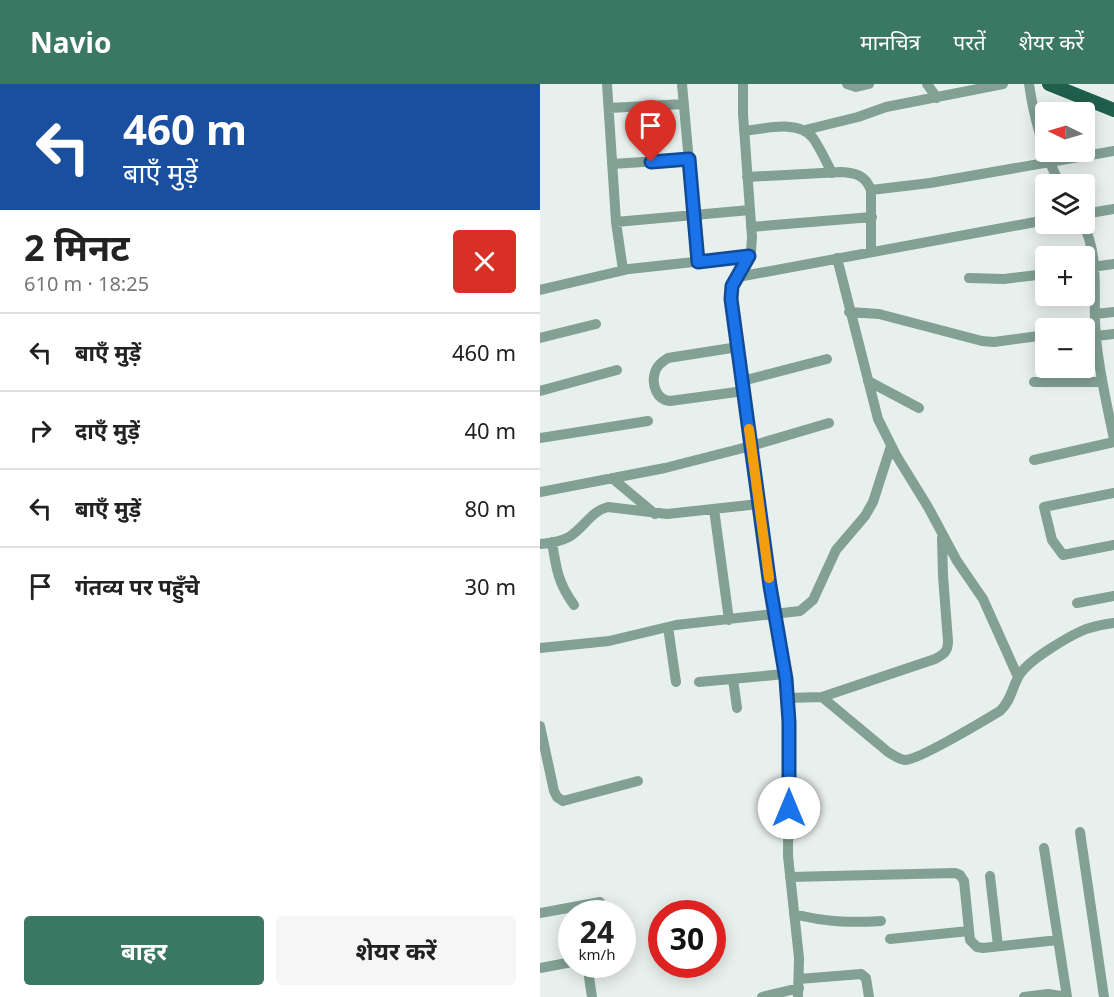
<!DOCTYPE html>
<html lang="hi">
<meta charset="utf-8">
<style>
:root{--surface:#fff;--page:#f6f6f6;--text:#222;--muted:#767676;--line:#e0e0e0;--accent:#3b7863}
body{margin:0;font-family:"Noto Sans","Noto Sans Devanagari",sans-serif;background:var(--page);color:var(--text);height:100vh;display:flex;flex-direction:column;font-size:22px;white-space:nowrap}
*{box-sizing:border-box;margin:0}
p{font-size:20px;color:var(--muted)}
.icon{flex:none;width:33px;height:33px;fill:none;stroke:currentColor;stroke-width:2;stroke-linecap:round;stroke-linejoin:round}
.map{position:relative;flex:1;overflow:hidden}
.panel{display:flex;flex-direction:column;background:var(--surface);width:540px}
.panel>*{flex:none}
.top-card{background:#1a4fa0;color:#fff;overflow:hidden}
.needle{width:39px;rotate:275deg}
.buttons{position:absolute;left:495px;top:18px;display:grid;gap:12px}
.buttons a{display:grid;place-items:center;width:60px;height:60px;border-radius:6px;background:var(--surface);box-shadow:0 3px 15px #0003;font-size:30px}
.speed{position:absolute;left:18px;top:816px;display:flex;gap:12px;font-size:30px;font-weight:700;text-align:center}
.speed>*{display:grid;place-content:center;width:78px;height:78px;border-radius:50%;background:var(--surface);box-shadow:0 3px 15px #0003;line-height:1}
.speed small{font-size:15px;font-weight:400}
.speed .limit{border:9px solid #d22;background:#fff;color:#111}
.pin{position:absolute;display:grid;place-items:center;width:51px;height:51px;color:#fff;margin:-62px -26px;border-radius:50% 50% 50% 0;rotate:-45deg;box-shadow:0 0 6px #0007}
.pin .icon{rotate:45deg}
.me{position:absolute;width:66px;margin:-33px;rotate:0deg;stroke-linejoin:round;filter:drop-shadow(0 0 4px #0008)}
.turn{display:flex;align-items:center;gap:21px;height:126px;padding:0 24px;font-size:27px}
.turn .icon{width:78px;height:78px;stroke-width:2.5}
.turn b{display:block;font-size:42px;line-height:51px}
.round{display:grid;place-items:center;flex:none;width:63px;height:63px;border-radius:6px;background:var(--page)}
.summary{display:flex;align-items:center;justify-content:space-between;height:102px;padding:0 24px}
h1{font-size:36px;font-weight:700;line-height:45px}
.action{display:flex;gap:12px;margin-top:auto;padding:12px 24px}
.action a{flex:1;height:69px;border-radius:6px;background:var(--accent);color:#fff;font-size:24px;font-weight:700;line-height:69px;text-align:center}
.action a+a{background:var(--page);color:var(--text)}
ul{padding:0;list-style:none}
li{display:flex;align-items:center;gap:18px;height:78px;padding:0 24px;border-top:2px solid var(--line)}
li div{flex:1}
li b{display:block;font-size:22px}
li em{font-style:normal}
header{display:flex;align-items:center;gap:36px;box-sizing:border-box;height:84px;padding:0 30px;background:var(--accent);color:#fff}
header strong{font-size:28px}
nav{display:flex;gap:33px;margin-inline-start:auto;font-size:21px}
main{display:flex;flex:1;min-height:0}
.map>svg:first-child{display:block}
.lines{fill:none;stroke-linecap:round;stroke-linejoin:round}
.minor{stroke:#82a094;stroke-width:10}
.major{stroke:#205f4c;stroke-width:14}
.route-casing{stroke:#114b97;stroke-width:15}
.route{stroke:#1a73e8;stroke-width:10}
.slow{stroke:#f59e0b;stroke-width:10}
</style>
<header>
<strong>Navio</strong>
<nav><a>मानचित्र</a><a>परतें</a><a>शेयर करें</a></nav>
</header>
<main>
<section class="panel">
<div class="top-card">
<div class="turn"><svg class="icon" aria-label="left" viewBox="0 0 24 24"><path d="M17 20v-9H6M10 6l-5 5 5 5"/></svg><div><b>460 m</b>बाएँ मुड़ें</div></div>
</div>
<div class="summary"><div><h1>2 मिनट</h1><p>610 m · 18:25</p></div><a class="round" style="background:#d93025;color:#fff"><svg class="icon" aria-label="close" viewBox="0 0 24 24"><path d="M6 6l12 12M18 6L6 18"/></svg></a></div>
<ul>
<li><svg class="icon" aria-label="left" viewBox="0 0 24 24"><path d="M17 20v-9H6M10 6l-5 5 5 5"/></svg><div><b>बाएँ मुड़ें</b></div><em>460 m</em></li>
<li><svg class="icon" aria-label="right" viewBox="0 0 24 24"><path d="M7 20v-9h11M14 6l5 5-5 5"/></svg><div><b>दाएँ मुड़ें</b></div><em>40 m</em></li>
<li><svg class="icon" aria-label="left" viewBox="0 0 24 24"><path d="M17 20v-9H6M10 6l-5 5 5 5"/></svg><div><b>बाएँ मुड़ें</b></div><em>80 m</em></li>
<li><svg class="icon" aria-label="arrive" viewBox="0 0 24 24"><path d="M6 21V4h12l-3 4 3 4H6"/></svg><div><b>गंतव्य पर पहुँचे</b></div><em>30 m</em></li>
</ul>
<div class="action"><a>बाहर</a><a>शेयर करें</a></div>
</section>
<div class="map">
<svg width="574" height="913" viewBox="0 0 574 913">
<rect width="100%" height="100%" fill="#e8f0ed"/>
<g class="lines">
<path class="minor" d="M 67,0 L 76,138 L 83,186
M 142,0 L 158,178
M 203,0 L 203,30 L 212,153 L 211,168 L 192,202 L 191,215 L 230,502 L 246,595 L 249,638 L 248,772 L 259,874 L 258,913
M 307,0 L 316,3 L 329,0
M 387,0 L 397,14
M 489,0 C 494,35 504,69 520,100
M 69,24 L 144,20
M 265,46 L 318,33 L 346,23 L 463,0
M 204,47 C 224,45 259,35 273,54 C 280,64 286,77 292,89
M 72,80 L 149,75
M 207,93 L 301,88 C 316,89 325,91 331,106 L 331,168
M 331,106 L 390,99 L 574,67
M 544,130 L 574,125
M 76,138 L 210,126
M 543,140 C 561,174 552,217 556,254 C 559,288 567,321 574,355
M 211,143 L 332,133
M 297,174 L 338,335 L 356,371 L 388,423 L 417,477 L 443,515 L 478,593
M 544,184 L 574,180
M 198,193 L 506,136
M 429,194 L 464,195 L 506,190
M 0,206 L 89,185 L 209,172
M 309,228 L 339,230 L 442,257 L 454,258 L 506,251
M 555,230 L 574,228
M 556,252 L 574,250
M 0,254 L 56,240
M 198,263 L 128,274 C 123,277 117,281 115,288 C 111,301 117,316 130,317 L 204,307
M 202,297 L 287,275
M 328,297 L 379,324
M 494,298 L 562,298
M 0,307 L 77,286
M 0,354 L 108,337
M 494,376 L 574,358
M 72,394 L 115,430
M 0,408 L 125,384 L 211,362 L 289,339
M 574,409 L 504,423 L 512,456 L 523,471 L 574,461
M 174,425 L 189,536
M 12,458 C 16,484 18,499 34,521
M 0,460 C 10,459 20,458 29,453 C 44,444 51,427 68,423 L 127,430 L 219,420
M 537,519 L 574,512
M 128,543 L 136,598
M 0,564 L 69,557 L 136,541 L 260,527 L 273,516 L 296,466 L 325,432 L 333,418 L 351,362
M 193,595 L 197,624
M 159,598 L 245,590
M 282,613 L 348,668 C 353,671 358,675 365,676 C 378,676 445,636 460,627 C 472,616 472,602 480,590 C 490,575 529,552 546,545 C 555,542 565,540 574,539
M 247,614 L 282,613 L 395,575 C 404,570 408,568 408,557 L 403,492 L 402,454
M 0,642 L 14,707 L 17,713 L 23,717 L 98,697
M 540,748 L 564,913
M 504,764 L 527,913
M 450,792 L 458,862
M 250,793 L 415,789 L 420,791 L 424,797 L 430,856 L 437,863 L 443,864 L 518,856
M 0,829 L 60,818
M 254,830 C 285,838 309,839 341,837
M 350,855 L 429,847
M 47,880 L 52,913
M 0,884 L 32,878
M 259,895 L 321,890 L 326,894 L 329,913
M 222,913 L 259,904
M 484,913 L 508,910 L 527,913"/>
<path class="major" d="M 509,0 L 574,26"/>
</g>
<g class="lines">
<g class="route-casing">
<path id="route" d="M 111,78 L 149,75 L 158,178 L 209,172 L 192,202 L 191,215 L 230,502 L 246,595 L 249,638 L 249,724"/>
</g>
<use href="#route" class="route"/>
<path class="slow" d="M 209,345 L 229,494"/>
</g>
</svg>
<div class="buttons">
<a><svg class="needle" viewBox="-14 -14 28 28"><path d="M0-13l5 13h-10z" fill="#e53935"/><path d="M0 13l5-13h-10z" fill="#767676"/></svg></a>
<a><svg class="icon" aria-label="layers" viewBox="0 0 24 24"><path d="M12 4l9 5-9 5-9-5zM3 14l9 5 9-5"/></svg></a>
<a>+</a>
<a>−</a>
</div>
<div class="speed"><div>24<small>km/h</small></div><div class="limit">30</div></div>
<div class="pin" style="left:111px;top:78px;background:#d93025"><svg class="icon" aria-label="arrive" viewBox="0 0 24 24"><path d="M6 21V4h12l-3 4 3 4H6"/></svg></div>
<svg class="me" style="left:249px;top:724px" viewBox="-20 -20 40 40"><circle r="19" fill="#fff"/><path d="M0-13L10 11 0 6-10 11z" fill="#1a73e8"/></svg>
</div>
</main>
